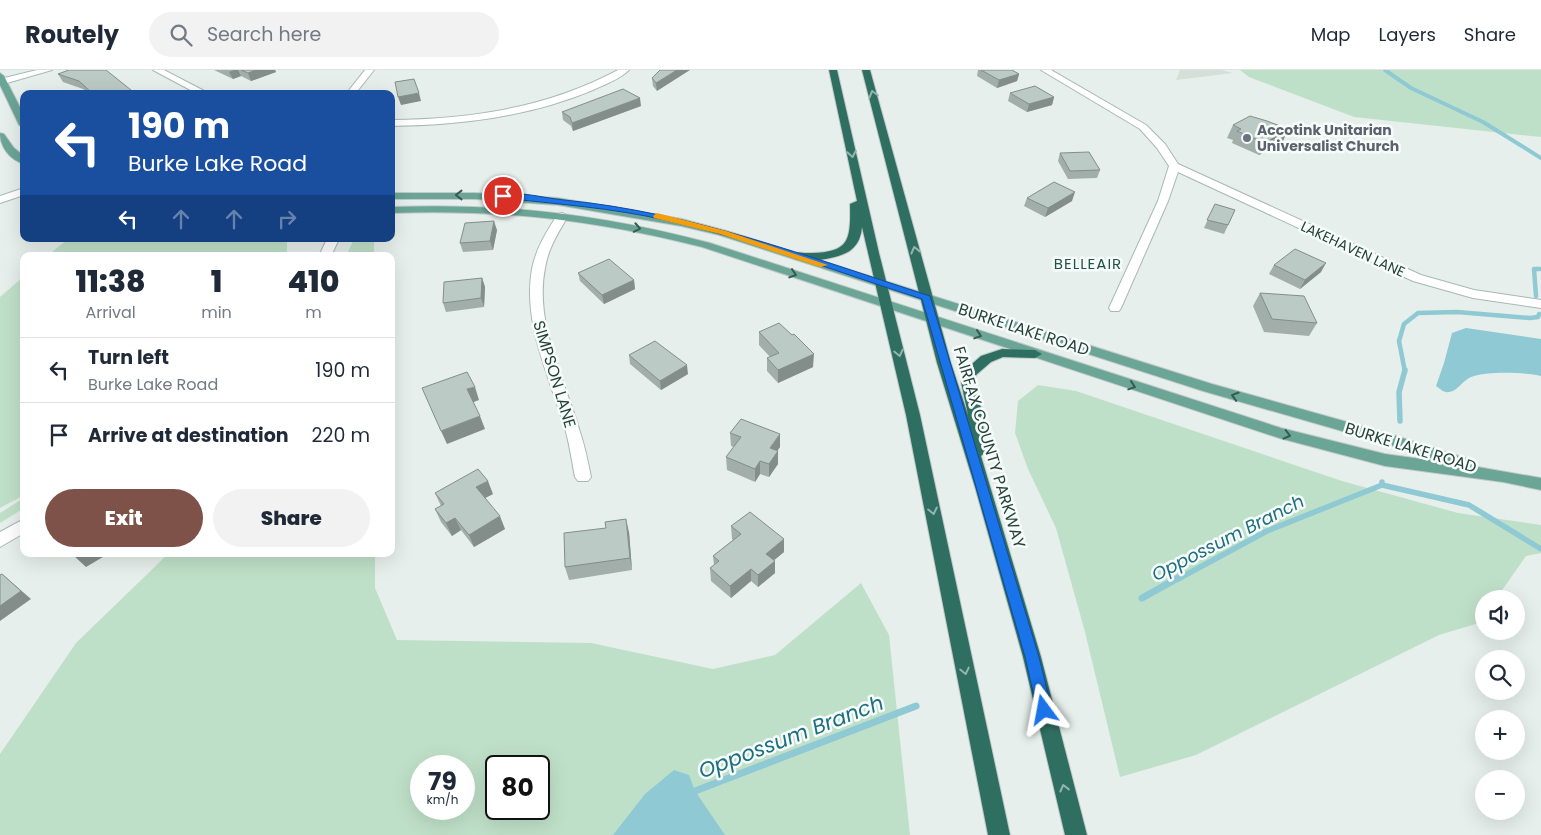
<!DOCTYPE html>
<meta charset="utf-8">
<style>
:root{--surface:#fff;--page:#f2f2f3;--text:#1f2937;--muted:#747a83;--line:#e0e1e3;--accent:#7f5249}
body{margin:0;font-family:Poppins,sans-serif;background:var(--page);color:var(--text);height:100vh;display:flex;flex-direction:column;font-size:19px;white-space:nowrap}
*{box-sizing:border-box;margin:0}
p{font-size:16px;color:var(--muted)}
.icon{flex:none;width:28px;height:28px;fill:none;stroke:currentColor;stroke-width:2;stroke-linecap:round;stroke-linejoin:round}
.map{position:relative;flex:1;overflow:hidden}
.side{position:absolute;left:20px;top:182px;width:375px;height:305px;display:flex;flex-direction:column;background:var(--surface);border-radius:10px;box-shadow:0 5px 20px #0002}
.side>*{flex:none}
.guide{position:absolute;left:20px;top:20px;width:375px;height:152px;border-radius:10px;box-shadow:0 5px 20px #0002;background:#1a4fa0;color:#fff;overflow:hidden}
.tools{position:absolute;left:1475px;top:520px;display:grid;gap:10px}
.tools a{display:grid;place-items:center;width:50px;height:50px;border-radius:50%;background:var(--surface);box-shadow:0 5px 20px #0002;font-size:25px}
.speed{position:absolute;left:410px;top:685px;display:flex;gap:10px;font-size:25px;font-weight:700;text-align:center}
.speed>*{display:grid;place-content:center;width:65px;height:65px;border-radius:50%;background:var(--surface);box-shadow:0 5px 20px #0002;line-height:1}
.speed small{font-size:12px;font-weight:400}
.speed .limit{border:2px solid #111;border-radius:8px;background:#fff;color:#111}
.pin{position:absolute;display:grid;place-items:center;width:42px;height:42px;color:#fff;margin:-21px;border:2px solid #fff;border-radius:50%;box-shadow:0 1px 5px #0007}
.me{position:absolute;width:55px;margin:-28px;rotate:347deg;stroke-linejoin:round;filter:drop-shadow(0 0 4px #0008)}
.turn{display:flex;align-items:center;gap:18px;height:105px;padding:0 25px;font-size:22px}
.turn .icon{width:65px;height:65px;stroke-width:2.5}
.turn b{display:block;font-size:35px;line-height:42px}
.lanes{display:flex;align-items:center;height:48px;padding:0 25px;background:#0003;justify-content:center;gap:25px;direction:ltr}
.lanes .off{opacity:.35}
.eta{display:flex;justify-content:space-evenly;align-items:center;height:85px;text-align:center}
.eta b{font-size:30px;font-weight:800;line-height:35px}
.action{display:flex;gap:10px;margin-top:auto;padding:10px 25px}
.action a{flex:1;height:58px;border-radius:30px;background:var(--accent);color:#fff;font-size:20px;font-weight:800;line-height:58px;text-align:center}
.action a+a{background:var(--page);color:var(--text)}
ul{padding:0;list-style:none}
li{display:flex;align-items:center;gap:15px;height:65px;padding:0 25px;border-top:1px solid var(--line)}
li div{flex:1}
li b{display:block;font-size:19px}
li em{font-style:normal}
header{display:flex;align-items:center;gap:30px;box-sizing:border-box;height:70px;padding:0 25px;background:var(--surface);border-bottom:1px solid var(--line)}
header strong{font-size:24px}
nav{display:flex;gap:28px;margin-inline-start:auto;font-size:18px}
.search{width:350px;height:45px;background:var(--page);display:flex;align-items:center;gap:12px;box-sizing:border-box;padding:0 18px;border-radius:28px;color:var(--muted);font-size:19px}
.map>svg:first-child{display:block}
.built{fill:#d4dfda}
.green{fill:#bfe0c8;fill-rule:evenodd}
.water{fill:#8ec9d4}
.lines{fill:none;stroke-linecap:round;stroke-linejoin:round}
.stream-far3{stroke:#8ec9d4;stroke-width:4}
.stream-far2{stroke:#8ec9d4;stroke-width:4.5}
.stream-far1{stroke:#8ec9d4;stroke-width:5.5}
.stream{stroke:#8ec9d4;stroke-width:7}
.street-casing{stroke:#a8b8b2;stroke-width:2}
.primary-casing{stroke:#c2cac8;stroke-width:2}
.highway-casing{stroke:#c2cac8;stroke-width:2}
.street{fill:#fff;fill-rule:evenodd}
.primary{fill:#6aa596;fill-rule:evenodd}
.highway{fill:#2f6f62;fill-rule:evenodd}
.wall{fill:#a1aea9}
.shaded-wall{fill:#838d89}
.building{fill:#bbcac4;stroke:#838d89}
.oneway{stroke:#93b5ae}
.oneway2{stroke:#365b51}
.route{fill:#1a73e8;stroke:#114b97}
.slow{fill:#f59e0b}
.worship-dot{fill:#6b7280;stroke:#f7fbf9;stroke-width:2}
.labels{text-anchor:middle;stroke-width:5;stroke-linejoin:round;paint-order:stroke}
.far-worship-label{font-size:14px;font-weight:bold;fill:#5b616d;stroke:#f7fbf9;text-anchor:start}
.far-street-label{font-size:14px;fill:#24423a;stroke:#f7fbf9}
.far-neighbourhood-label{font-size:15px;letter-spacing:1px;fill:#1f5548;stroke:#f7fbf9}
.street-label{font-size:16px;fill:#24423a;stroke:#f7fbf9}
.water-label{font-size:18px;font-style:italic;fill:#1c6f80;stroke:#f7fbf9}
.near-water-label{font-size:21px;font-style:italic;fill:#1c6f80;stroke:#f7fbf9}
</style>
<header>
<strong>Routely</strong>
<div class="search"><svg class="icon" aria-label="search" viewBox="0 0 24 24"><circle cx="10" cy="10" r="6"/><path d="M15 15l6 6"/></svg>Search here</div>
<nav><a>Map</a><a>Layers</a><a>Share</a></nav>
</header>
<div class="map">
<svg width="1541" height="765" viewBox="0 0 1541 765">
<rect width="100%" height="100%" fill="#e6efeb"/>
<path class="built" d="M 1180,0 L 1221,0 L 1233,3 L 1176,10 Z"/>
<path class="green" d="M 1240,0 L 1541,0 L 1541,67 L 1354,47 L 1249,7 Z
M 68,169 L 287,169 L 287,186 L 47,186 Z
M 354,169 L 374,169 L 374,186 L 346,186 Z
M 24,206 L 24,425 L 0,438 L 0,227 Z
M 1038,315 L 1076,321 L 1342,411 L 1458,443 L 1541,455 L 1541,483 L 1526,486 L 1496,529 L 1484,529 L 1484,546 L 1479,553 L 1439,565 L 1196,685 L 1120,707 L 1085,562 L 1056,458 L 1028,399 L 1015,363 L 1018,331 Z
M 24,428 L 24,438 L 0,453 L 0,443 Z
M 168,484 L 375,484 L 375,518 L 397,570 L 591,573 L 713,599 L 775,585 L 861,513 L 889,565 L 910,765 L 0,765 L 0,684 L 76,573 ZM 421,696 L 464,696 L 464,739 L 421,739 ZM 496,696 L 539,696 L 539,739 L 496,739 Z"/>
<path class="water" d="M 1466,258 L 1541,269 L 1541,306 C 1524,302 1487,301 1471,307 C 1463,310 1458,321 1449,322 C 1444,323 1440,319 1436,316 L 1444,293 L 1452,263 Z
M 674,700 L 689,705 L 695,721 L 725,765 L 613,765 L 645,724 Z"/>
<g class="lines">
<path class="stream-far3" d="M 1385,0 L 1411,18 L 1483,52 L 1541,88"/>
<path class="stream-far2" d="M 1536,226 L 1534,199 L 1541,199
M 1405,302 L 1399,271 L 1404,254 L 1418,243 L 1457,242 L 1530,248 L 1538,247 L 1539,244"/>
<path class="stream-far1" d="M 1400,351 L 1399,322 L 1405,300
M 1382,415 L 1469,435 L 1541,479
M 1178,509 L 1267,461 L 1382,415 L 1382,412"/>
<path class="stream" d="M 1142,528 L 1180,507
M 692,726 L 695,721 L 916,636"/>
<g class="street-casing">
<path id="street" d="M 37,0 L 52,0 L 0,15 L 0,9 Z
M 153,0 L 164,0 L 210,24 L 198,24 Z
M 365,0 L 374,0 L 355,24 L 346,24 Z
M 618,0 L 629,0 C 620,9 604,15 593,20 C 528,47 461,55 391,56 L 391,50 C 471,49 547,38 618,0 Z
M 1041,0 L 1051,0 L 1146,55 L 1165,74 L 1178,94 L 1421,205 L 1474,220 L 1541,230 L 1541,238 L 1473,228 L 1413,211 L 1178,102 L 1168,131 L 1121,238 L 1119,241 L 1111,241 L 1109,238 L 1158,131 L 1169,96 L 1157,78 L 1140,59 Z
M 24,118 L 24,125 L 0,133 L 0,126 Z
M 562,143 L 568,146 C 558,163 548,179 545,198 C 534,254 565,310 580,362 C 585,377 588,392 591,407 L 588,411 L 578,411 L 575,407 C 572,392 570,377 566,362 C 551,310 522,254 532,199 C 536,178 547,161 558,144 Z
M 327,169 L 339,169 L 331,186 L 319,186 Z
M 24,449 L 24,463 L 0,477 L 0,462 Z"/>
</g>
<g class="primary-casing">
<path id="primary" d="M 0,3 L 4,6 L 24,45 L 24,58 L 19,55 L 0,15 Z
M 0,63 L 4,64 L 14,78 L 24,86 L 24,94 C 10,90 0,77 0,63 Z
M 391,123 L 475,123 L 558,128 L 682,149 L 727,161 L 1212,314 L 1390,364 L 1471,390 L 1472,396 L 1541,408 L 1541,420 L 1503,412 L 1385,396 L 1279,368 L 702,177 C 596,150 501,139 391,143 L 391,137 C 506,133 599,144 710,173 L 1281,358 L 1385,384 L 1443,392 L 1387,374 L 1203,321 L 719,165 L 681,156 L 558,135 L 475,129 L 391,129 Z"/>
</g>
<g class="highway-casing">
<path id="highway" d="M 829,0 L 837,0 L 879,183 L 920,345 L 1010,765 L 988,765 L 906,345 L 862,157 C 861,166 859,173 852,179 C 843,188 801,196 791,186 C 795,182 799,182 805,183 C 848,183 851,174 850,134 L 857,131 Z
M 862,0 L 870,0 L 951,293 L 968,345 L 961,312 L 965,300 L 981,286 L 1002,279 L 1035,280 L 1042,284 L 1035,288 L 1003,287 L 991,292 L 976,305 L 975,312 L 981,338 L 986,381 L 981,386 L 1041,587 L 1087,765 L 1065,765 L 1023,587 L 975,417 L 937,293 Z"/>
</g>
<use href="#street" class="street"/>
<use href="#primary" class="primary"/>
<use href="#highway" class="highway"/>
</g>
<path class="wall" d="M 214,0 L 275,0 L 276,2 L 251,11 L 241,6 L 233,9 Z
M 660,0 L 657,21 L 653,16 L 652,8 Z
M 978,0 L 1012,0 L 1019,4 L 1017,11 L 997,18 L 977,6 Z
M 58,4 L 136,24 L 89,24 L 83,19 L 63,12 Z
M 1010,23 L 1054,27 L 1052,35 L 1027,42 L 1008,31 Z
M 641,36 L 573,61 L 571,56 L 563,50 L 562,42 Z
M 1233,55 L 1288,59 L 1283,71 L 1259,85 L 1232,73 L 1233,70 L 1227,68 Z
M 1060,83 L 1100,100 L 1097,108 L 1068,109 L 1058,91 Z
M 1027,128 L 1072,131 L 1045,147 L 1024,136 Z
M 1215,134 L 1235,140 L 1224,164 L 1204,158 Z
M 497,160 L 493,180 L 463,182 L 460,173 Z
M 1274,195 L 1321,202 L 1300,219 L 1269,204 Z
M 578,203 L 634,210 L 635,219 L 604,234 L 580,211 Z
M 482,208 L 485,217 L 484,237 L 446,242 L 443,233 Z
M 1260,223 L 1317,253 L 1309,266 L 1264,262 L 1253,236 Z
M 759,262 L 813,297 L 778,313 L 767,301 L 767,288 L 770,287 L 759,275 Z
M 629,285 L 688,304 L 661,320 L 630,294 Z
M 730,363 L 780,377 L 777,381 L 778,381 L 778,394 L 769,407 L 760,404 L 755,412 L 727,400 L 726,387 L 734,377 L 731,376 Z
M 435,423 L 493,424 L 485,428 L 505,459 L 474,477 L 461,460 L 452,466 L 441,452 L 435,439 L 441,436 Z
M 731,456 L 784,482 L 774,490 L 775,503 L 758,517 L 751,511 L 731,528 L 711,511 L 710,498 L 714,495 L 713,486 L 733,470 L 732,469 Z
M 606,458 L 629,462 L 632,500 L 569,510 L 565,497 Z"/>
<path class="shaded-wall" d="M 234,0 L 238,0 L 241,6 L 233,9 L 229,2 Z
M 256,0 L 275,0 L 276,2 L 251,11 L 248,3 Z
M 677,0 L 690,0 L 657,21 L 656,13 Z
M 1019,4 L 1017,11 L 997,18 L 999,10 Z
M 419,23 L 421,31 L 401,35 L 398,27 Z
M 1054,27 L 1052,35 L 1027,42 L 1029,34 Z
M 640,28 L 641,36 L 573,61 L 572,53 Z
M 1288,59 L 1283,71 L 1259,85 L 1265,73 Z
M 1075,122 L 1072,131 L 1045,147 L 1048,138 Z
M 494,151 L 497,160 L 493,180 L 490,171 Z
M 1326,193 L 1321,202 L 1300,219 L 1305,210 Z
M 482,208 L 485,217 L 484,237 L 481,228 Z
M 634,210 L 635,219 L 604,234 L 602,225 Z
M 814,284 L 813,297 L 778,313 L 778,300 Z
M 687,295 L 688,304 L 661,320 L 660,311 Z
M 475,317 L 479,330 L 471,333 L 467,319 Z
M 480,346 L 485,359 L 447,374 L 441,361 Z
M 780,364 L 780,377 L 770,391 L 770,378 Z
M 778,381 L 778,394 L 769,407 L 769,394 Z
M 760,391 L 760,404 L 755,412 L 755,399 Z
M 488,411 L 493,424 L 481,430 L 476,417 Z
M 500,446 L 505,459 L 474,477 L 469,465 Z
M 455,448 L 461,460 L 452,466 L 446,453 Z
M 626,449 L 629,462 L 632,500 L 630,488 Z
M 784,469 L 784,482 L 767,496 L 766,484 Z
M 75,484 L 108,484 L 86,497 L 73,485 Z
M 775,491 L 775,503 L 758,517 L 758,505 Z
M 751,499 L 751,511 L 731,528 L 730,516 Z
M 2,504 L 31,529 L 0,551 L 0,536 Z"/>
<path class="building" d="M 69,0 L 106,0 L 136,24 L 93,24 L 79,11 L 58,4 Z
M 241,0 L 256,0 L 248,3 Z
M 660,0 L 677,0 L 656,13 L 652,8 Z
M 981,0 L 1012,0 L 1019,4 L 999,10 Z
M 414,9 L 419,23 L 398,27 L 395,12 Z
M 1035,16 L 1054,27 L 1029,34 L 1010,23 Z
M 623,19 L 640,28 L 572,53 L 570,47 L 562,42 Z
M 1250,46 L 1267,51 L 1288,59 L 1265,73 L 1237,61 L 1241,59 L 1233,55 Z
M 1089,82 L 1100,100 L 1070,101 L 1060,83 Z
M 1054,112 L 1075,122 L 1048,138 L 1027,128 Z
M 1215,134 L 1235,140 L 1228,155 L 1207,150 Z
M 494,151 L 490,171 L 460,173 L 465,153 Z
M 1295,179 L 1326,193 L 1305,210 L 1274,195 Z
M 609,189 L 634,210 L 602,225 L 578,203 Z
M 482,208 L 481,228 L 443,233 L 444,212 Z
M 1260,223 L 1304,226 L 1317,253 L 1272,249 Z
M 779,253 L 792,265 L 794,264 L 814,284 L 778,300 L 767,288 L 779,283 L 759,262 Z
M 655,271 L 687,295 L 660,311 L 629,285 Z
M 467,302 L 475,317 L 467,319 L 480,346 L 441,361 L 422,318 Z
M 741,349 L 780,364 L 770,378 L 778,381 L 769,394 L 760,391 L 755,399 L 726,387 L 741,367 L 730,363 Z
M 478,399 L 488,411 L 476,417 L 500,446 L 469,465 L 455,448 L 446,453 L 435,439 L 444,434 L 435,423 Z
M 750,442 L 784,469 L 766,484 L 775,491 L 758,505 L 751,499 L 730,516 L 710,498 L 719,491 L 713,486 L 741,464 L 731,456 Z
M 626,449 L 630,488 L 565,497 L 564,463 L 606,458 L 605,452 Z
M 2,504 L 21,521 L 0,536 L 0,505 Z"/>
<defs><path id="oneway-chevron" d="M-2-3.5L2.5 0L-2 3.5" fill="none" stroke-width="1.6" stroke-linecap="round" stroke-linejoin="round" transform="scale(1.25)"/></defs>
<g class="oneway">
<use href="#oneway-chevron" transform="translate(873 24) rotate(-106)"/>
<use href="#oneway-chevron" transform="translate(852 84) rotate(80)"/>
<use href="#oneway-chevron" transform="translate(915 180) rotate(-104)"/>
<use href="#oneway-chevron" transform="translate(899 283) rotate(77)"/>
<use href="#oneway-chevron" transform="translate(933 441) rotate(78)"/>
<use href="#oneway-chevron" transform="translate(965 601) rotate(78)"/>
<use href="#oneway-chevron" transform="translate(1064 718) rotate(-104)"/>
</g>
<g class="oneway2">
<use href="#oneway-chevron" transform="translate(459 125) rotate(-180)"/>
<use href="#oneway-chevron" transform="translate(637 158) rotate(11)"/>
<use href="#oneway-chevron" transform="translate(793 204) rotate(18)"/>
<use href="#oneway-chevron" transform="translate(978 265) rotate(18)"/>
<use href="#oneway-chevron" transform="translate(1132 316) rotate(18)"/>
<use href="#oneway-chevron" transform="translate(1235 326) rotate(-164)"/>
<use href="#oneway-chevron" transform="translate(1287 365) rotate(14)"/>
</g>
<path class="route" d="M 500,124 C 519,121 544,128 564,130 C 690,142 809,187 930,226 L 1039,587 L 1052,640 L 1049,645 L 1044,647 L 1039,645 L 1037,640 L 1025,587 L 922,229 C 837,202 752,169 665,150 C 612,138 557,134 503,128 L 499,126 Z"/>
<path class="slow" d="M 657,143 L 726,161 L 828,195 L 820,197 L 720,164 L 654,148 L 653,146 Z"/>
<circle class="worship-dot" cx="1247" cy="68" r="5"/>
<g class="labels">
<g class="far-worship-label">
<text x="1257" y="65">Accotink Unitarian<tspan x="1257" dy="16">Universalist Church</tspan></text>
</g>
<g class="far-street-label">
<text transform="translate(1353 179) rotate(25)" y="5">LAKEHAVEN LANE</text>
</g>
<g class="far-neighbourhood-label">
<text x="1088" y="199">BELLEAIR</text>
</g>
<g class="street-label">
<text transform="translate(1024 259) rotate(18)" y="6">BURKE LAKE ROAD</text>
<text transform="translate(555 304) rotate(73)" y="6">SIMPSON LANE</text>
<text transform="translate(990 377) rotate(73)" y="6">FAIRFAX COUNTY PARKWAY</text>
<text transform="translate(1411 377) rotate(17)" y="6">BURKE LAKE ROAD</text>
</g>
<g class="water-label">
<text transform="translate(1228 468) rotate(-27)" y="6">Oppossum Branch</text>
</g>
<g class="near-water-label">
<text transform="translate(791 667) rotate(-21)" y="7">Oppossum Branch</text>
</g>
</g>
</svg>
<div class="tools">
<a><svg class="icon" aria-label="sound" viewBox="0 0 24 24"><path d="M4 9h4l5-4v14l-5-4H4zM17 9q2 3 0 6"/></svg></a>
<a><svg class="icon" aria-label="search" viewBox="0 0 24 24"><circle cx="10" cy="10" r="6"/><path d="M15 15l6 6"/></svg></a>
<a>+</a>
<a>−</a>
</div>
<div class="speed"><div>79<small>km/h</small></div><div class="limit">80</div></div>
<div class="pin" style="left:503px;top:126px;background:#d93025"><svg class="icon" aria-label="arrive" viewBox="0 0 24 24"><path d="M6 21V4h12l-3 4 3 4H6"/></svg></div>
<svg class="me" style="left:1044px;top:640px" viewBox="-20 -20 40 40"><path d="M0-17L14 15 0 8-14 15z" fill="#1a73e8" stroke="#fff" stroke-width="4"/></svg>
<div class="guide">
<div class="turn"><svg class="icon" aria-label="left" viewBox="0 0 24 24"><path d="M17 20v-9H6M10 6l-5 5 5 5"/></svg><div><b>190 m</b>Burke Lake Road</div></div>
<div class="lanes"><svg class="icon" aria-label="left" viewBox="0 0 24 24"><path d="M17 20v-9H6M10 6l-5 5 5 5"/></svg><svg class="icon off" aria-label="ahead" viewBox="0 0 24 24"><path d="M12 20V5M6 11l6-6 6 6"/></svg><svg class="icon off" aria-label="ahead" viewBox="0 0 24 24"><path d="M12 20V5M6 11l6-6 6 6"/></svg><svg class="icon off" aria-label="right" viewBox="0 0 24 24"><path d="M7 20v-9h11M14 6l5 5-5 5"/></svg></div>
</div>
<section class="side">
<div class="eta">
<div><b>11:38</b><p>Arrival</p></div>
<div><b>1</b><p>min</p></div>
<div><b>410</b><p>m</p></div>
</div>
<ul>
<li><svg class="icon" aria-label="left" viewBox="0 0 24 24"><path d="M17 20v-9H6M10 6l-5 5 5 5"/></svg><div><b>Turn left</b><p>Burke Lake Road</p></div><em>190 m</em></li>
<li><svg class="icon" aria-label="arrive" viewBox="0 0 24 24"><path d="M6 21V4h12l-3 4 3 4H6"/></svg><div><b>Arrive at destination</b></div><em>220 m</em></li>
</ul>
<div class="action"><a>Exit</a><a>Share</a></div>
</section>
</div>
